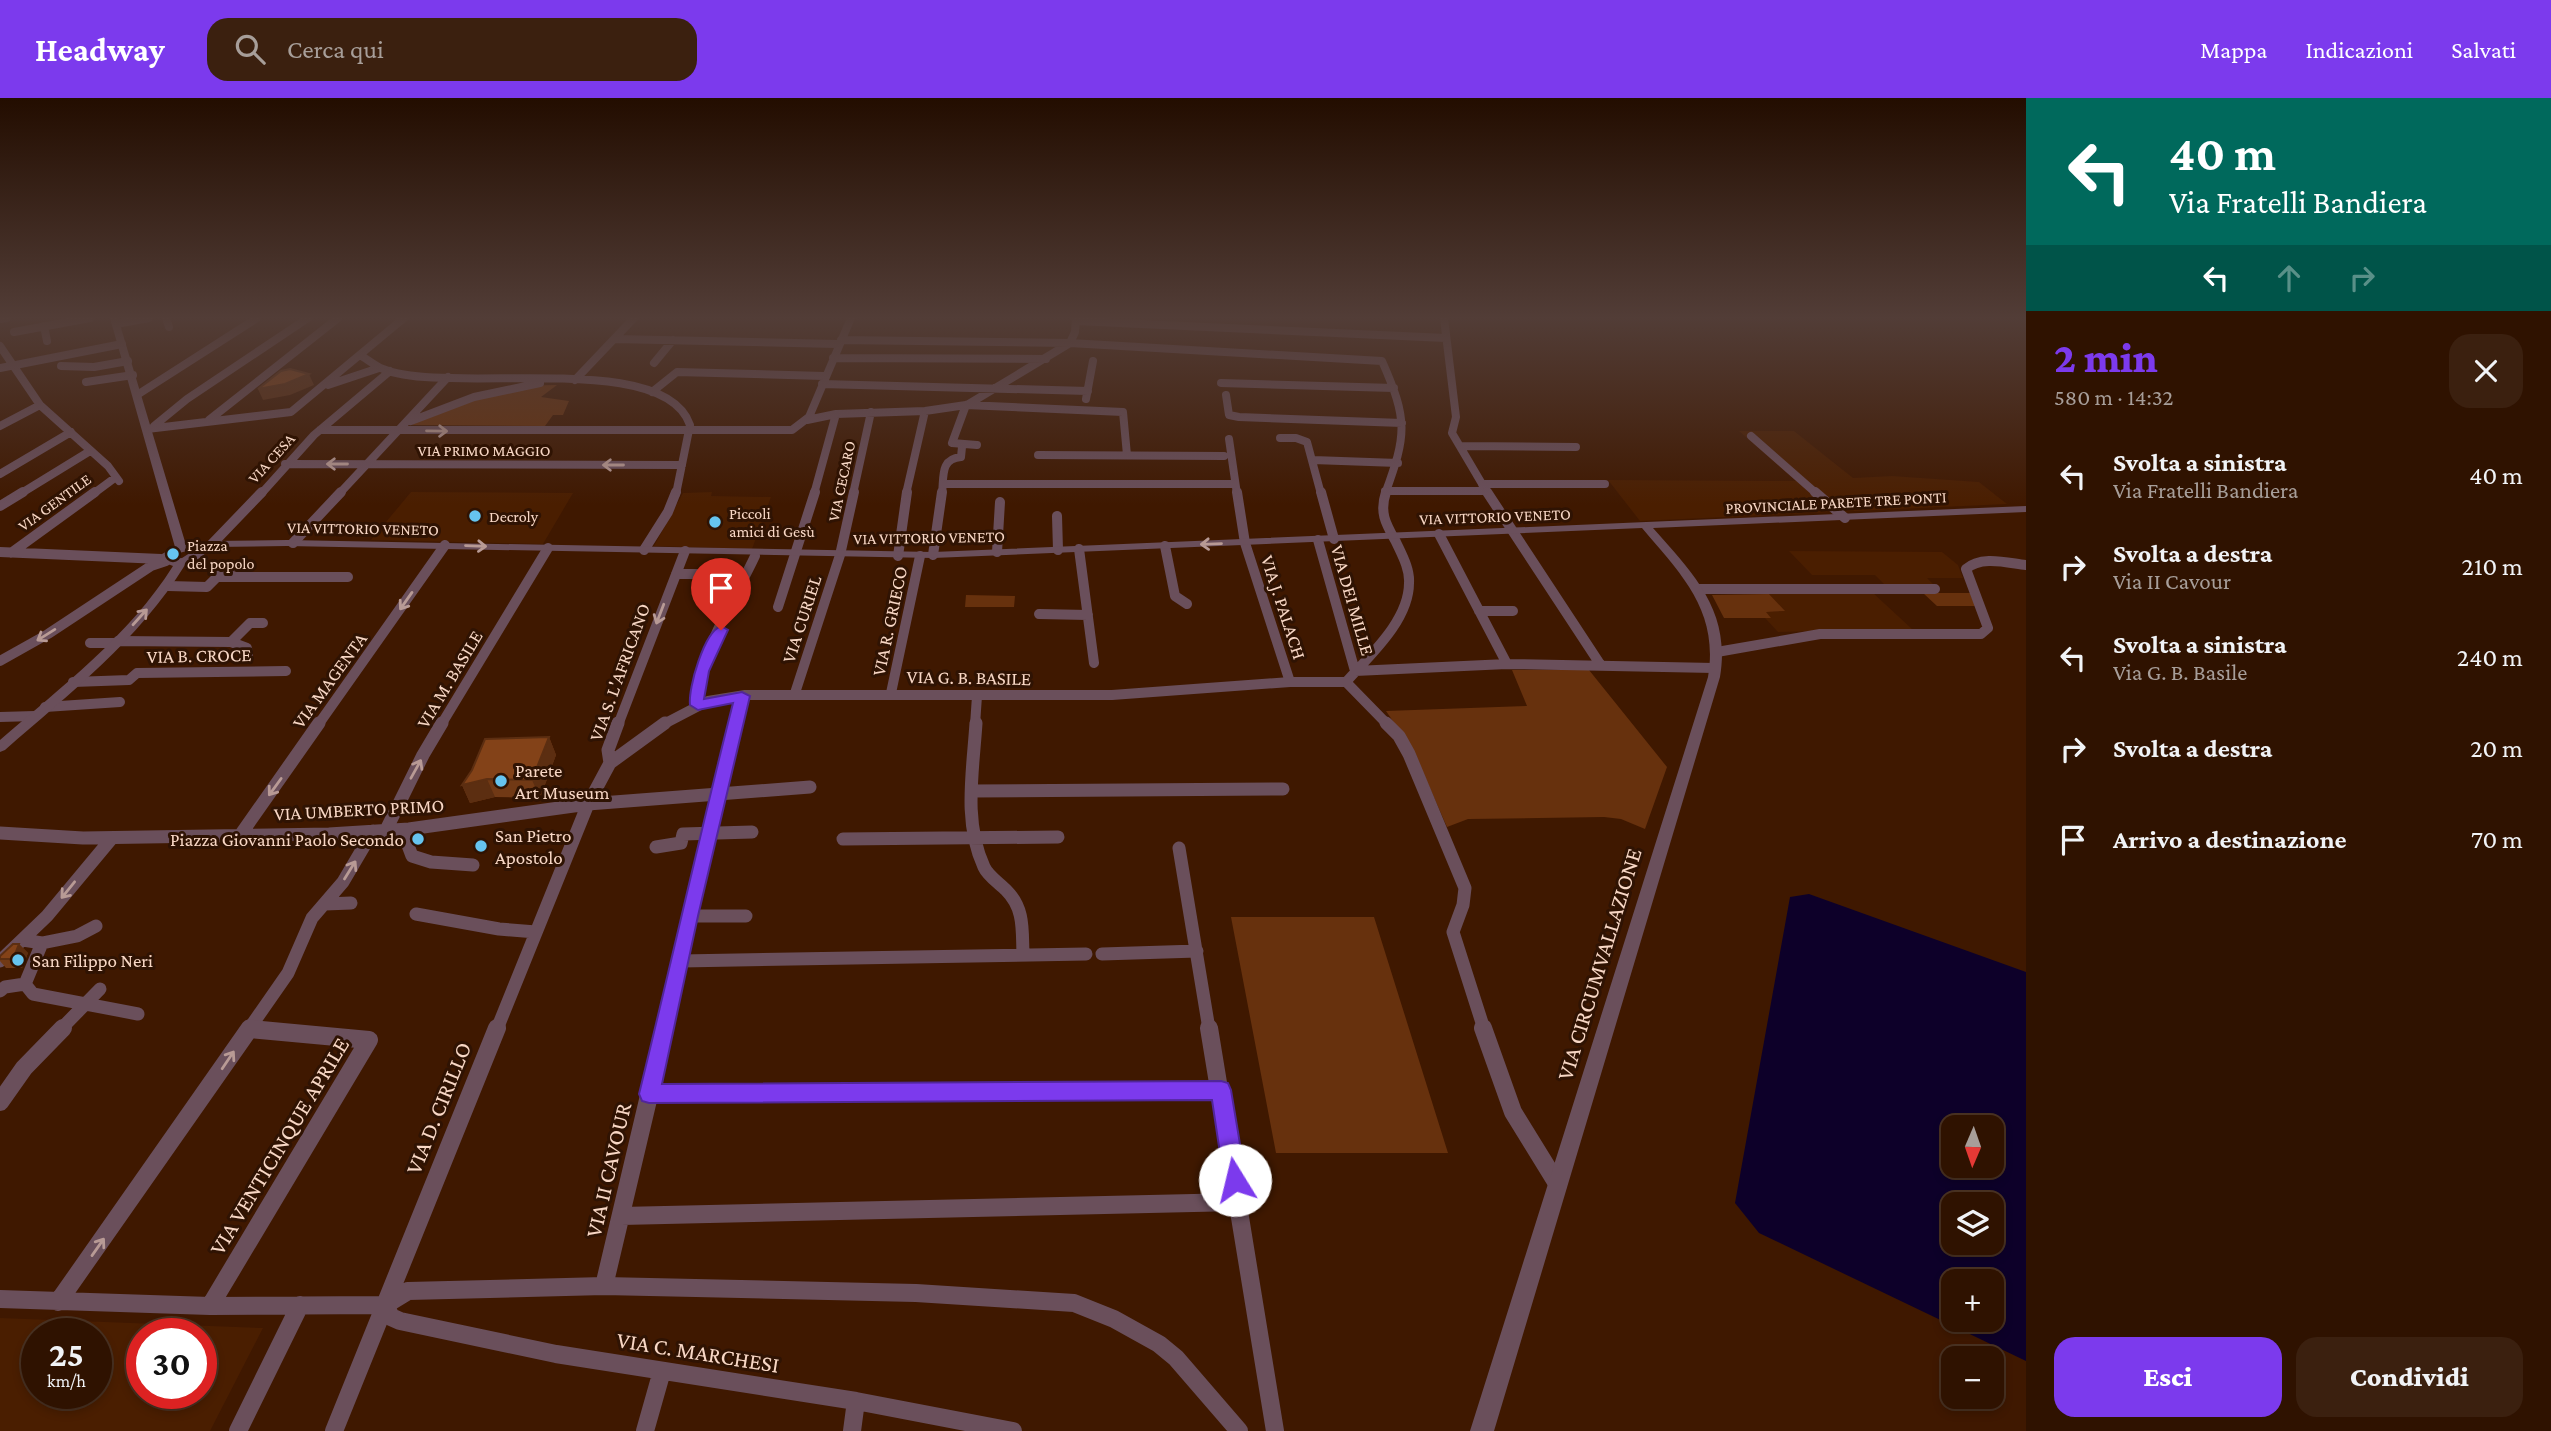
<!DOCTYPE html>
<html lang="it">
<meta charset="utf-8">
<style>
:root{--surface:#2f1200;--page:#3b200f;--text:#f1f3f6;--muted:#a79e99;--line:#4a3222;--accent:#7c3aed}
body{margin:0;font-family:"Crimson Pro",serif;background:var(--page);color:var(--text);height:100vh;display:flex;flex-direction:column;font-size:26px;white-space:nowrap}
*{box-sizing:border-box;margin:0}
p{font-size:23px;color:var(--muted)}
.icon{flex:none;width:38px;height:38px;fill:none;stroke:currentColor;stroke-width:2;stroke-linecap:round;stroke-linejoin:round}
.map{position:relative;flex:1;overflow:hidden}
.details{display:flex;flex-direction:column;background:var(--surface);width:525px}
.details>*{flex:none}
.top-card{background:#00695c;color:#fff;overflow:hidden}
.needle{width:46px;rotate:182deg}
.fabs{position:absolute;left:1941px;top:1017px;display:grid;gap:14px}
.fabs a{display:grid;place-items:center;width:63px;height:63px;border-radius:14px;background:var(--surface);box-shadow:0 4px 10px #0003,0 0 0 2px var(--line);font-size:35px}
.speed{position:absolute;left:21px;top:1220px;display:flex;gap:14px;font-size:35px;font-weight:700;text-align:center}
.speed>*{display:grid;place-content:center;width:91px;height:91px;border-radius:50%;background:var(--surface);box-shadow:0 4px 10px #0003,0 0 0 2px var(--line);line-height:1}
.speed small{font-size:18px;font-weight:400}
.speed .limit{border:10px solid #d22;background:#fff;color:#111}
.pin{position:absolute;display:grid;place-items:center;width:60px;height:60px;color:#fff;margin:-72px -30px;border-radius:50% 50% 50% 0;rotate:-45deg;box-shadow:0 0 7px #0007}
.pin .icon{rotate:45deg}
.me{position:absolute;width:77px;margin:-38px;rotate:351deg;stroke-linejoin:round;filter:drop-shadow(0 0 5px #0008)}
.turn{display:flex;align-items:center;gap:24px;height:147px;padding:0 28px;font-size:32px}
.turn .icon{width:91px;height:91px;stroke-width:2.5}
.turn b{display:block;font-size:49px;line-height:60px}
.lanes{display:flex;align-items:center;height:66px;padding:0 28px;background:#0003;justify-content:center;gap:35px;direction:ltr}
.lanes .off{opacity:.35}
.round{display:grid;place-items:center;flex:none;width:74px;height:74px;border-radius:21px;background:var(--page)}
.head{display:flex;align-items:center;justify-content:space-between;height:119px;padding:0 28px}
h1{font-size:42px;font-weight:800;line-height:52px;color:var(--accent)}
.action{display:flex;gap:14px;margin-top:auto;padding:14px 28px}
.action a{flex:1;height:80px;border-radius:21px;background:var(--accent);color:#fff;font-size:28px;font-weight:800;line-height:80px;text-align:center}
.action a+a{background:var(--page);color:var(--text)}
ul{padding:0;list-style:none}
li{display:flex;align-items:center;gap:21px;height:91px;padding:0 28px}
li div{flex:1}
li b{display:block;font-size:26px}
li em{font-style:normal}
header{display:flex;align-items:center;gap:42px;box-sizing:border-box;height:98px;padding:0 35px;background:var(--accent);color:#fff}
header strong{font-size:33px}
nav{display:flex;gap:38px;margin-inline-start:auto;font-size:24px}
.search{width:490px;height:63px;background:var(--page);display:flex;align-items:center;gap:18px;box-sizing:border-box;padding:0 24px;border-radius:21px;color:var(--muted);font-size:26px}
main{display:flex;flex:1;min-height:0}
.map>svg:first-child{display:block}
.built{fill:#4a1e00;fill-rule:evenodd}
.green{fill:#67310d}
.water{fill:#0d0029;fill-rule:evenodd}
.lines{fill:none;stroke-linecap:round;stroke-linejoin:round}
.minor-far3{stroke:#6a4f5b;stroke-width:8}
.minor-far2{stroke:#6a4f5b;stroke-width:10}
.minor-far1{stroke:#6a4f5b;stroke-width:13}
.minor{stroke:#6a4f5b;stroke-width:18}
.tertiary{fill:#6a4f5b;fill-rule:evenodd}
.wall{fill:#713915}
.shaded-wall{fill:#5c2e11}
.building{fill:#834218;stroke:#5c2e11;stroke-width:2}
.oneway{stroke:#b89a95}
.route{fill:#7c3aed;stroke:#51269a;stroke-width:2}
.poi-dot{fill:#66c4ef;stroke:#2f1303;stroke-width:2.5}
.labels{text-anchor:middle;stroke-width:6;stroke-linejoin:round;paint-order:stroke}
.far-street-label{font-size:16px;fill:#f8d7c5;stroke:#2f1303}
.far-poi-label{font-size:16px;fill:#f8d7c5;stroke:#2f1303;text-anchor:start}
.street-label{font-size:19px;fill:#f8d7c5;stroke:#2f1303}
.poi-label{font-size:19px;fill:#f8d7c5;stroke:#2f1303;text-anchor:start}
.near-street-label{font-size:23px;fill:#f8d7c5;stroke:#2f1303}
</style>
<header>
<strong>Headway</strong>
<div class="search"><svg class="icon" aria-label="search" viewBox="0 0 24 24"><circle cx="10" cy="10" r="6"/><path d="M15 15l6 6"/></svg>Cerca qui</div>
<nav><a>Mappa</a><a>Indicazioni</a><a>Salvati</a></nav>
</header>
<main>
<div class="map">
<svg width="2026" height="1333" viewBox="0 0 2026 1333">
<rect width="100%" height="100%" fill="#3f1800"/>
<path class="built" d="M 1739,333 L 1794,333 L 1853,380 L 1892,378 L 1979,384 L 2007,406 L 1640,423 L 1608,382 L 1796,383 Z
M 411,394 L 573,395 L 543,446 L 371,442 Z
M 712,394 L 711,398 L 771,399 L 752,451 L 654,448 L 683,395 Z
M 1789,453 L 1942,454 L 1958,467 L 1963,480 L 1927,480 L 1934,487 L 1885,487 L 1875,477 L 1812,477 Z
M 1872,494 L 1912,531 L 1778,534 L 1765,520 L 1770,520 L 1765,514 L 1784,513 L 1769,496 Z
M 0,1220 L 263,1230 L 210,1333 L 0,1333 ZM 37,1236 L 96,1236 L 96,1295 L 37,1295 ZM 142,1236 L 201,1236 L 201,1295 L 142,1295 Z"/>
<path class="green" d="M 557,287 L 541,299 L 569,303 L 563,317 L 553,317 L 545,328 L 412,327 C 454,303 509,287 557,287 Z
M 1923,495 L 1970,495 L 1975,508 L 1937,508 Z
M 1769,496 L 1785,513 L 1766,514 L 1771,520 L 1724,520 L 1712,497 Z
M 966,497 L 1015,498 L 1014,509 L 965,509 Z
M 1512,572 L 1589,572 L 1667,669 L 1645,731 L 1621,721 L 1604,719 L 1468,721 L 1447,729 L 1414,654 L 1386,613 L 1527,608 Z
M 1231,819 L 1374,819 L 1448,1055 L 1276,1055 Z"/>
<path class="water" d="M 1809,796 L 2026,874 L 2026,1263 L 1759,1135 L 1735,1105 L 1790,799 ZM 1953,1029 L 1992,1029 L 1992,1068 L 1953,1068 ZM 1953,1106 L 1992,1106 L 1992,1144 L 1953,1144 ZM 1953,1183 L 1992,1183 L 1992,1222 L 1953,1222 Z"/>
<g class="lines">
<path class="minor-far3" d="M 166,220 L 169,229
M 1444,220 L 1456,319 L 1452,335 L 1488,396
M 0,221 L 7,220
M 1076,223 L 1446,240
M 116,226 L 149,220
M 44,228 L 47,243
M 14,234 L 90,220
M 615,241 L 838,246
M 841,242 L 1070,245 L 1382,263 C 1408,322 1407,336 1385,396
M 0,248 L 40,307 L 108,368 L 119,383
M 360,257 C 367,261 375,268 383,271 C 448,298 664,250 690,327 L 676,396
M 833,260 L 1046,261
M 654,265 L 673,242
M 61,268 L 94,269 L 128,263
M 0,270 L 122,246
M 575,282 L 634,220
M 86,284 L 133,277
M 1221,285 L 1394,290
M 822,286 L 1088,293
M 328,287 L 379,270
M 652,294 L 677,274 L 824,278
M 137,297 L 257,220
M 1226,297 L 1229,317 L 1239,319 L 1402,325
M 1086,301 L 1093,263
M 966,307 L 952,345 L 977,347
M 967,307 L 1070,245 L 1075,234 L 1076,220
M 209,322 L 338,220
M 807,322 L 836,316 L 925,313 L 966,307 L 1123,314 L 1127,357
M 411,323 L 474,299 L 540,285
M 0,328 L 40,307
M 154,328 L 187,301 L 308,220
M 147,331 L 291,314 L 404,220
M 320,332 L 792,332 L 809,319 L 851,220
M 1751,338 L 1817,396
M 1280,340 L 1296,340 L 1307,344 L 1321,396
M 1229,341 L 1237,396
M 1460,348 L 1576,349
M 1038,357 L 1224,358
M 1313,362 L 1398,365
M 285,366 L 682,367
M 0,376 L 71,334
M 944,386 L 1235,386
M 1482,386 L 1605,386
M 1385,393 L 1486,393
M 20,396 L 90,353
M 93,396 L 116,379
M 261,396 L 314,337 L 390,273
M 339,396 L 448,279
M 814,396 L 836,316
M 853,396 L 871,314
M 906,396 L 925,313
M 942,396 C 944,378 940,361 961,359 L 962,349"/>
<path class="minor-far2" d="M 1237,394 L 1245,445 L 1290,584
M 1321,394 L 1334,441
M 1487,394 L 1600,566
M 1815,394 L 1845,420
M 0,408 L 23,394
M 1057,418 L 1058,452
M 1439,436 L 1507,566
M 1318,442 L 1355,573
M 293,445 L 341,394
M 212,446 L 262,394
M 1165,448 L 1175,498 L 1187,506
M 1079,451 L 1094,565
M 644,452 L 668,414 L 676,394
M 0,454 L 161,461
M 997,454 L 1000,404
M 11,455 L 95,394
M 933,457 L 942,394
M 898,458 L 907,394
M 676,476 L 725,476
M 217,479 L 348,479
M 168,488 L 207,489 L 225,471 L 245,466
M 1698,491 L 1935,491
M 778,509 L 815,394
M 1479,513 L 1513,513
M 1039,516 L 1088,517
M 118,543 L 231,544 L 247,550 L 248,556
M 231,544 L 250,525 L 263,525
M 90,545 L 116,545
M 1717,554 L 1820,536 L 1981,536 L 1988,530 L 1966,471 C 1981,457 2008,465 2026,467
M 0,563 L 48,536 L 151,468 L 166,463
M 1355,573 L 1507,566 L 1714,570
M 73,584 L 129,582 L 137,575 L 286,573
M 1346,584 C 1369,558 1409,523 1409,485 C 1410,471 1402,457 1396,444 C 1386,426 1379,415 1386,394
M 1346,584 L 1388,627
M 795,595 L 840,457 L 854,394
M 891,595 L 920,458
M 697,607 C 699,554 733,505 755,458
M 45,609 L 120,604
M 0,619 L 35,618
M 318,627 L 445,447
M 441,627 L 548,450
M 618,627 L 685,453
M 662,627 L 708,603 L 745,597 L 1112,597 L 1290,584 L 1346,584
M 735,627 L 742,598
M 975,627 L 977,598"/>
<path class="minor-far1" d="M 976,625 C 973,673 963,724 984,769 C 988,778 999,785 1006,792 C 1025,811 1022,832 1023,857
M 1386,625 L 1399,638 L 1409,656 L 1465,790 L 1463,807 L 1453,834 L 1484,931
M 610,665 L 665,625
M 972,693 L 1283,691
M 386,732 L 423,657 L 442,625
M 394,732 L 406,742 L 412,758 L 431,764 L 473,767
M 0,735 L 83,740 L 329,736 L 409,731 L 588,706 L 810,689
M 241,736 L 319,625
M 843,741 L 1058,739
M 656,749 L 681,745 L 683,736 L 752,734
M 1179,750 L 1209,931
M 325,806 L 351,805
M 416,816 L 499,831 L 536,834
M 689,818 L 746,818
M 23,842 L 42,845 L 25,886 L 33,896 L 138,916
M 42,845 L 77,838 L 96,828
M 1102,856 L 1197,853
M 0,863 L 47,818 L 112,740
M 681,863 L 1086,856
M 0,893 L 5,889 L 25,886
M 61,931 L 100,891
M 249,931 L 288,875 L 312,820 L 343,784 L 373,733
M 250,931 L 255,931
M 497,931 L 588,706 L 610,665 L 608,652 L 618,625
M 665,931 L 736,625"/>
<path class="minor" d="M 1209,930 L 1275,1333
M 1483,930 L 1513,1014 L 1558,1087
M 649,996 L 1221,992
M 0,1004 L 24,970 L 63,930
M 621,1118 L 1238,1104
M 604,1188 L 665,930
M 0,1201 L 210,1208 L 385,1207 L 408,1193 L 604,1188 L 916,1195 L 1074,1205 L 1114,1221 L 1159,1246 L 1176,1260 L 1239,1333
M 58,1204 L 250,930
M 385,1207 L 391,1219 L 400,1223 L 556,1256 L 856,1303 L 1013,1333
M 210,1208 L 369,942 L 250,931
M 238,1333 L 300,1207
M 334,1333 L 497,930
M 645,1333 L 662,1273
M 852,1333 L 856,1303"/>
<path class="tertiary" d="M 110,220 L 118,220 L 186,447 L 199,448 L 212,443 L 287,442 L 933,454 L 2026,408 L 2026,414 L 1653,430 C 1694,476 1731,513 1720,579 L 1494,1333 L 1470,1333 L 1708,579 C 1719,513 1682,477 1642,430 L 933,460 L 287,448 L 214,449 L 194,464 L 185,467 C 139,542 70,595 5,652 L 0,654 L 0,642 C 62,588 129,538 173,468 L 160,463 L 162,456 L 175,449 ZM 191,452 L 193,453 L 182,460 L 172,461 L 179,455 Z"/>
</g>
<path class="wall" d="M 549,639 L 556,657 L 540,700 L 495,699 L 470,705 L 462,687 Z
M 19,846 L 28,855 L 22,870 L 6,870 L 0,863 L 0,858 Z"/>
<path class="shaded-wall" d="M 309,276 L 314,287 L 290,297 L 263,302 L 258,291 Z
M 549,639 L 556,657 L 540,700 L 532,682 Z
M 487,681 L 495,699 L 470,705 L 462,687 Z
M 19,846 L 28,855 L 22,870 L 13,861 Z"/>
<path class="building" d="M 290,271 L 309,276 L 285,286 L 258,291 L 281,273 Z
M 549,639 L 532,682 L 487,681 L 462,687 L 472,672 L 485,641 Z
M 13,846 L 19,846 L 13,861 L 0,861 L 0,858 Z"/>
<defs><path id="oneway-shaft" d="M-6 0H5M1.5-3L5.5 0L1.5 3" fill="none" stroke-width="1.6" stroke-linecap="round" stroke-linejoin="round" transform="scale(1.75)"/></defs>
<g class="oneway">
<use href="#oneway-shaft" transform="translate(437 333) rotate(1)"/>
<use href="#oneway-shaft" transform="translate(337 366) rotate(-180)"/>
<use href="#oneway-shaft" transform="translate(613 367) rotate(-180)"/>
<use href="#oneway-shaft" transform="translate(1211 446) rotate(178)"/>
<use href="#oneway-shaft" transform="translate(476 448) rotate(2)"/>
<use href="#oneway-shaft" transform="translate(406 503) rotate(125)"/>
<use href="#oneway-shaft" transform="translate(660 516) rotate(111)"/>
<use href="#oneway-shaft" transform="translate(140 519) rotate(-48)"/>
<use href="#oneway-shaft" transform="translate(46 537) rotate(148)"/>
<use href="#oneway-shaft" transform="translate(416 671) rotate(-61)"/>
<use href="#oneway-shaft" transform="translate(275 689) rotate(126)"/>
<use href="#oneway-shaft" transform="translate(350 772) rotate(-58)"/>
<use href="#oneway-shaft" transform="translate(68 792) rotate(129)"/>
<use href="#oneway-shaft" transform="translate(228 962) rotate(-56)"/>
<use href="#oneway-shaft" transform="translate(98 1149) rotate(-55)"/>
</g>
<linearGradient id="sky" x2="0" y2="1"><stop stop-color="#230d00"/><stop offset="0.54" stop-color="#523d37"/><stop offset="1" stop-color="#523d37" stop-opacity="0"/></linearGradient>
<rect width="2026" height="407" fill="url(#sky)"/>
<path class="route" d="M 721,528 L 728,532 L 709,573 L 704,601 L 742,594 L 750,598 L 698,818 L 662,986 L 1221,983 L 1228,985 L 1231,992 L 1246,1082 L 1243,1089 L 1235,1092 L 1227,1089 L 1224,1082 L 1212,1002 L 649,1005 L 642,1003 L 639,996 C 671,866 700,735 733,605 L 698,612 L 690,607 C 688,590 704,534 721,528 Z"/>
<g class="poi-dot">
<circle cx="475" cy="418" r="7"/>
<circle cx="715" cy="424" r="7"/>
<circle cx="173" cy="456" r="7"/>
<circle cx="501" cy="683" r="7"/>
<circle cx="418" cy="741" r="7"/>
<circle cx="481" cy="748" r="7"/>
<circle cx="18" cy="862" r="7"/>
</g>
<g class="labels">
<g class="far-street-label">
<text x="484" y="358">VIA PRIMO MAGGIO</text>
<text transform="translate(271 360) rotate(-48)" y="6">VIA CESA</text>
<text transform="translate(841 383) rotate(-78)" y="6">VIA CECARO</text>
<text transform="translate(54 404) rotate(-36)" y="6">VIA GENTILE</text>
<text transform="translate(1836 404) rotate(-3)" y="6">PROVINCIALE PARETE TRE PONTI</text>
<text transform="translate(1495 418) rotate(-2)" y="6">VIA VITTORIO VENETO</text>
<text transform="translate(363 430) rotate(1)" y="6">VIA VITTORIO VENETO</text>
<text transform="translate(929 439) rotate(-1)" y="6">VIA VITTORIO VENETO</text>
</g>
<g class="far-poi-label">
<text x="729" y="421">Piccoli<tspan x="729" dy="18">amici di Gesù</tspan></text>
<text x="489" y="424">Decroly</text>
<text x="187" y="453">Piazza<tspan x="187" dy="18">del popolo</tspan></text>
</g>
<g class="street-label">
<text transform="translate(1353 502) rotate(74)" y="7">VIA DEI MILLE</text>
<text transform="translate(1284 509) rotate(72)" y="7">VIA J. PALACH</text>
<text transform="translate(801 521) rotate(-72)" y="7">VIA CURIEL</text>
<text transform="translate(889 523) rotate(-78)" y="7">VIA R. GRIECO</text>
<text transform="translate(199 557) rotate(-1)" y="7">VIA B. CROCE</text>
<text transform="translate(619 574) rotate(-70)" y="7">VIA S. L'AFRICANO</text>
<text transform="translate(969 579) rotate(1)" y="7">VIA G. B. BASILE</text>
<text transform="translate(449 581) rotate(-59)" y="7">VIA M. BASILE</text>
<text transform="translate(329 582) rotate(-54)" y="7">VIA MAGENTA</text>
<text transform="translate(359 711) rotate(-3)" y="7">VIA UMBERTO PRIMO</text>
</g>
<g class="poi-label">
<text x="515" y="679">Parete<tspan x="515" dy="22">Art Museum</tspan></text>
<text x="495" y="744">San Pietro<tspan x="495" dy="22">Apostolo</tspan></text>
<text x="404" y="748" text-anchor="end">Piazza Giovanni Paolo Secondo</text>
<text x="32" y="869">San Filippo Neri</text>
</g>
<g class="near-street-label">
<text transform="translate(1599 866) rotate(-73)" y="8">VIA CIRCUMVALLAZIONE</text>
<text transform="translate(438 1010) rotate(-68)" y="8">VIA D. CIRILLO</text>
<text transform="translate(279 1048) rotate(-59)" y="8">VIA VENTICINQUE APRILE</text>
<text transform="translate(608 1072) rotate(-77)" y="8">VIA II CAVOUR</text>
<text transform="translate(698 1254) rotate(9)" y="8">VIA C. MARCHESI</text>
</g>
</g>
</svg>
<div class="fabs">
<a><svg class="needle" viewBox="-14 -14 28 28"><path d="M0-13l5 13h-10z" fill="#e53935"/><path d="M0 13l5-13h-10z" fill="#a79e99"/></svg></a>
<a><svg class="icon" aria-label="layers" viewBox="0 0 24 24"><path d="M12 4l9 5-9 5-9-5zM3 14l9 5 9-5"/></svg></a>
<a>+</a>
<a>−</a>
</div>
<div class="speed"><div>25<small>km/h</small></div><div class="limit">30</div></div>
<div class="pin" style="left:721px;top:532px;background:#d93025"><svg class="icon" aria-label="arrive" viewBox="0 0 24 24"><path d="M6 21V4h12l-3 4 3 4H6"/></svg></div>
<svg class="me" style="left:1235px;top:1082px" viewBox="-20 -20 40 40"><circle r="19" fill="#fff"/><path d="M0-13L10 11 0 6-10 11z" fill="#7c3aed"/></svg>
</div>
<section class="details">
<div class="top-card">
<div class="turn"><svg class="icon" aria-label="left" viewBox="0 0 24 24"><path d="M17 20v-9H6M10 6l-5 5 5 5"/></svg><div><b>40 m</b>Via Fratelli Bandiera</div></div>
<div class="lanes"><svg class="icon" aria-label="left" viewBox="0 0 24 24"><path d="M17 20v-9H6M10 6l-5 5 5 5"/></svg><svg class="icon off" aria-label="ahead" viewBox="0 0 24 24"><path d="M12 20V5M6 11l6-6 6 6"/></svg><svg class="icon off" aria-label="right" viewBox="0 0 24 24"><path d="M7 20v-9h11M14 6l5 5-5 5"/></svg></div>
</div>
<div class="head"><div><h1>2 min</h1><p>580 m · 14:32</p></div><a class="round"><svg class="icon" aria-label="close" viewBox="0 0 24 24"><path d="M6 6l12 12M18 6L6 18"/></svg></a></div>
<ul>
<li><svg class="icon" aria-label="left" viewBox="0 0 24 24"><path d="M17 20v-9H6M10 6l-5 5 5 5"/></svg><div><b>Svolta a sinistra</b><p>Via Fratelli Bandiera</p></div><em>40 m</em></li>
<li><svg class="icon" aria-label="right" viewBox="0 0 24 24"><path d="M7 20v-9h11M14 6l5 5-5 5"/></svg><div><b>Svolta a destra</b><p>Via II Cavour</p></div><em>210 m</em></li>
<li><svg class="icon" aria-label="left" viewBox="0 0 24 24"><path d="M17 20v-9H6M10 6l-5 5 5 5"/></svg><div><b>Svolta a sinistra</b><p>Via G. B. Basile</p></div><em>240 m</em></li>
<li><svg class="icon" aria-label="right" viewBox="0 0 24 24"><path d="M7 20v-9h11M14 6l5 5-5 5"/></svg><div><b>Svolta a destra</b></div><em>20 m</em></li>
<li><svg class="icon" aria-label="arrive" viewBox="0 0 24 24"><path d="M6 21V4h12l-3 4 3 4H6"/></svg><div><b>Arrivo a destinazione</b></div><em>70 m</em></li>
</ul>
<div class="action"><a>Esci</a><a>Condividi</a></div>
</section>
</main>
